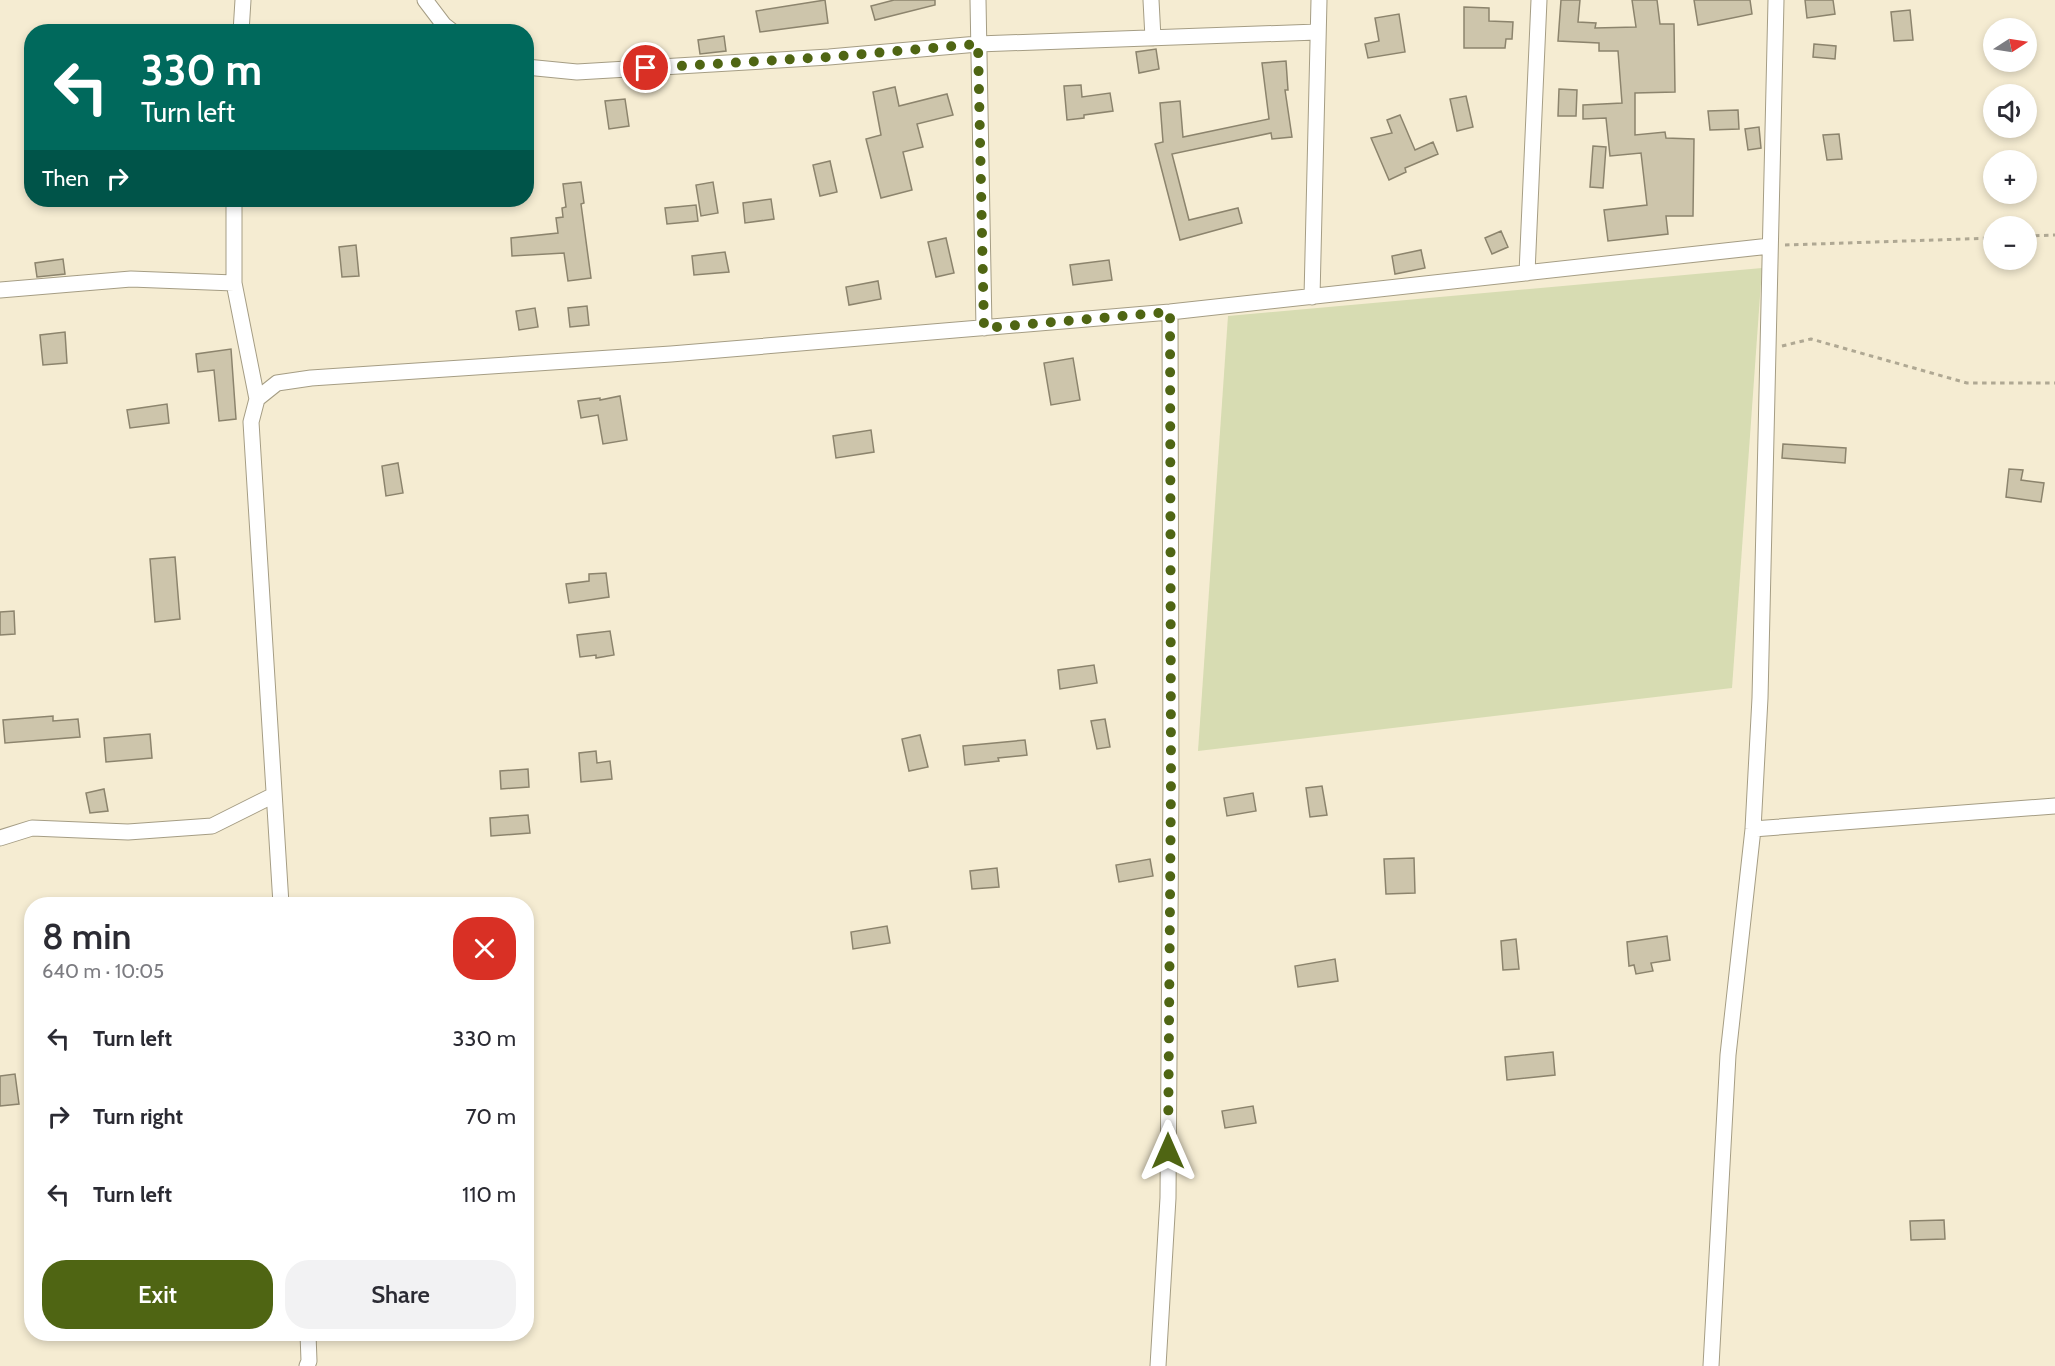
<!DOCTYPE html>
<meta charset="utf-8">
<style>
:root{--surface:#fff;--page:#f2f2f3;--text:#2b2b33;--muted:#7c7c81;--accent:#4f6513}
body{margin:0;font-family:Cabin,sans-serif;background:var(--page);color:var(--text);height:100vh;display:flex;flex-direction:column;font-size:22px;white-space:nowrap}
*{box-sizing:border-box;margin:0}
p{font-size:20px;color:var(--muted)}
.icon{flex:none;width:33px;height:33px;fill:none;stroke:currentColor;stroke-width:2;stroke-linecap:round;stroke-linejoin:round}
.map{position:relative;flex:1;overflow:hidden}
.sheet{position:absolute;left:24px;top:897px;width:510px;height:444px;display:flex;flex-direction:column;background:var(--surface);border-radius:24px;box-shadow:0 3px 9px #0003}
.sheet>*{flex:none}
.top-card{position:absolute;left:24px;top:24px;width:510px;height:183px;border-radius:24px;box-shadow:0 3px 9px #0003;background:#00695c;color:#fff;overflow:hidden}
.needle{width:39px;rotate:78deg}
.tools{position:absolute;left:1983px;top:18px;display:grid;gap:12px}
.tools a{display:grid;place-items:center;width:54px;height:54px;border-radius:50%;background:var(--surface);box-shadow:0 3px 9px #0003;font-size:30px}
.pin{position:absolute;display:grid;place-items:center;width:51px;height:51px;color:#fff;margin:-26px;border:3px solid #fff;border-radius:50%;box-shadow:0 2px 6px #0007}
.me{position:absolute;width:66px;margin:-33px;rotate:0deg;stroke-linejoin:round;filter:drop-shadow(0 0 4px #0008)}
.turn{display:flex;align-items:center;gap:21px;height:126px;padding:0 18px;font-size:27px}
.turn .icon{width:78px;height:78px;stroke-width:2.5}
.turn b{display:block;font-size:42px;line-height:51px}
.then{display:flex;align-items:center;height:57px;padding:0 18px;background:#0003;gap:12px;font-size:22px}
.round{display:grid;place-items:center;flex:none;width:63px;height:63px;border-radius:24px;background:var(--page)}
.summary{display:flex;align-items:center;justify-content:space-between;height:102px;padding:0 18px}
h1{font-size:36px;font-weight:600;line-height:45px}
.action{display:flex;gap:12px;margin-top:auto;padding:12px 18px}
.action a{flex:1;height:69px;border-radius:24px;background:var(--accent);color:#fff;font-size:24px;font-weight:600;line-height:69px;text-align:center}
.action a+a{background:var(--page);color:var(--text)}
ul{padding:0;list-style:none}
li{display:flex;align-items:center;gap:18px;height:78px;padding:0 18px}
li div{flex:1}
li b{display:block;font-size:22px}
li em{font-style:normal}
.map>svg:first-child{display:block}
.green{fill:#d7dcb2}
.building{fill:#cdc5ab;stroke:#8c846d;stroke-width:1.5}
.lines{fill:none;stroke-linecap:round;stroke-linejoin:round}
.minor-casing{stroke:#a59d84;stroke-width:17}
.path{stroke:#afa893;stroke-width:3;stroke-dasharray:4.5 4.5;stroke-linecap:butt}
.minor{stroke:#fff;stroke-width:15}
.route{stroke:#4f6513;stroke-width:10;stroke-dasharray:0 18}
</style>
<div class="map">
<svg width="2055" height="1366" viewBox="0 0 2055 1366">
<rect width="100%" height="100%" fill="#f5ecd2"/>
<path class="green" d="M 1762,268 L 1732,688 L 1198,751 L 1228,316 Z"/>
<path class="building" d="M 825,0 L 828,23 L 760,32 L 756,11 Z
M 894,0 L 935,0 L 935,5 L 875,20 L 871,6 Z
M 1561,0 L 1580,0 L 1578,22 L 1596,23 L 1595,28 L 1636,27 L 1632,0 L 1657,0 L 1660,24 L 1674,24 L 1675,92 L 1635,93 L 1635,135 L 1665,132 L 1666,138 L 1694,139 L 1693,216 L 1666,216 L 1668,234 L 1608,241 L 1604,210 L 1647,205 L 1641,153 L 1610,156 L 1606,118 L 1583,119 L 1583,105 L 1622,103 L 1618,51 L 1599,51 L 1599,43 L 1558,41 Z
M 1694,0 L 1750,0 L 1752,14 L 1698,25 Z
M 1805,0 L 1833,0 L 1835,14 L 1807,18 Z
M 1464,7 L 1489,8 L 1489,21 L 1513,22 L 1512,39 L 1506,39 L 1505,48 L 1464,48 Z
M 1910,10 L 1913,40 L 1894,41 L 1891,12 Z
M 1399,14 L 1405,52 L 1368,58 L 1365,44 L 1379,41 L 1375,18 Z
M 724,36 L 726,51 L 700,54 L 698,40 Z
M 1814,44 L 1836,46 L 1835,59 L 1813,57 Z
M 1156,49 L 1159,69 L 1139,73 L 1136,52 Z
M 1286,61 L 1288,90 L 1285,90 L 1292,137 L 1272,139 L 1271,133 L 1172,154 L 1189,220 L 1238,208 L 1242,223 L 1180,240 L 1155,144 L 1163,142 L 1160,103 L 1180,101 L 1183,137 L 1269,119 L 1262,63 Z
M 1081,85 L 1082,97 L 1110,93 L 1113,111 L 1084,115 L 1084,118 L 1067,120 L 1064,86 Z
M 895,87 L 899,106 L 947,94 L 953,115 L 917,124 L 923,147 L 903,152 L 912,190 L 881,198 L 866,139 L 881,135 L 873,92 Z
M 1559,89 L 1577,90 L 1576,116 L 1558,116 Z
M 1466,96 L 1473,127 L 1457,131 L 1450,99 Z
M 625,99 L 629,126 L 609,129 L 605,101 Z
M 1738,110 L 1739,129 L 1710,130 L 1708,111 Z
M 1400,115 L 1415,150 L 1433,142 L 1438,154 L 1405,168 L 1406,172 L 1389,180 L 1371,138 L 1392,133 L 1387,120 Z
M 1759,127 L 1761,148 L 1748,150 L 1745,129 Z
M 1839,134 L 1842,159 L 1827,160 L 1823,135 Z
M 1593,146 L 1606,147 L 1603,188 L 1590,187 Z
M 830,161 L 837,192 L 820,196 L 813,165 Z
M 581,182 L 584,203 L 581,204 L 591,278 L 568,281 L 564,253 L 512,256 L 511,238 L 558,233 L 556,218 L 563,217 L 562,208 L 566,207 L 563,184 Z
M 713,182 L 718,213 L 701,216 L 696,185 Z
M 771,199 L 774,219 L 745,223 L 743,203 Z
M 696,205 L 698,221 L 667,224 L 665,208 Z
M 1501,231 L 1508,247 L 1492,254 L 1485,238 Z
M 946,238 L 954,273 L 936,277 L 928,242 Z
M 356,245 L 359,276 L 342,277 L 339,247 Z
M 1421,250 L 1425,268 L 1395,274 L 1392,256 Z
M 725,252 L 729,272 L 694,275 L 692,256 Z
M 63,259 L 65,274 L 37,277 L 35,263 Z
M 1109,260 L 1112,280 L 1073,285 L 1070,265 Z
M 878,281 L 881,299 L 849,305 L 846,287 Z
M 587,306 L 589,325 L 570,327 L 568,308 Z
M 535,308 L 538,327 L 519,330 L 516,311 Z
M 65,332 L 67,363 L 43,365 L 40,335 Z
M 231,349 L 236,419 L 219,421 L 214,370 L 198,372 L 196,354 Z
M 1073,358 L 1080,400 L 1051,405 L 1044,363 Z
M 620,396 L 627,440 L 603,444 L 598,415 L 581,418 L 578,401 L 600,398 L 600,400 Z
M 167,404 L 169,423 L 130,428 L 127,410 Z
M 871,430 L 874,452 L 836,458 L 833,436 Z
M 1783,444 L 1846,448 L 1845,463 L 1782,458 Z
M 398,463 L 403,493 L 386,496 L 382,466 Z
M 2009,469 L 2023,470 L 2021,480 L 2044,483 L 2041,502 L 2006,497 Z
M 175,557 L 180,619 L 155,622 L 150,559 Z
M 606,573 L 609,597 L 569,603 L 566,584 L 589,581 L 589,574 Z
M 14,611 L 15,634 L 0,635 L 0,612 Z
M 610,631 L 614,655 L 596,658 L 596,655 L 580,657 L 577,635 Z
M 1094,665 L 1097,683 L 1060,689 L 1058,670 Z
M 53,716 L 53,721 L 78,719 L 80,737 L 5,743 L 3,720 Z
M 1105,719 L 1110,747 L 1097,749 L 1091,721 Z
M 150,734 L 152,758 L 106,762 L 104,738 Z
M 920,735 L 928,767 L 909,771 L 902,739 Z
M 1025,740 L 1027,755 L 998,758 L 999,761 L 965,765 L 963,746 Z
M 596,751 L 597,763 L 610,761 L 612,779 L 581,782 L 579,753 Z
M 528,769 L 529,787 L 501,789 L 500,771 Z
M 1322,786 L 1327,815 L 1310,817 L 1306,788 Z
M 104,789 L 108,811 L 90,813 L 86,793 Z
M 1253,793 L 1256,811 L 1227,816 L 1224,798 Z
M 528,815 L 530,833 L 491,836 L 490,818 Z
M 1414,858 L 1415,893 L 1386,894 L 1384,859 Z
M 1150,859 L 1153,876 L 1119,882 L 1116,865 Z
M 997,868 L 999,887 L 972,889 L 970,871 Z
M 887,926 L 890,943 L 853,949 L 851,932 Z
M 1667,936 L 1670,960 L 1651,963 L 1653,971 L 1636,974 L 1634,965 L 1629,966 L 1627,942 Z
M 1516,939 L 1519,969 L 1503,970 L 1501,941 Z
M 1335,959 L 1338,981 L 1298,987 L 1295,966 Z
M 1553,1052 L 1555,1075 L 1507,1080 L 1505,1057 Z
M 15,1074 L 19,1104 L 0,1106 L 0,1076 Z
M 1253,1106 L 1256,1123 L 1225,1128 L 1222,1111 Z
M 1944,1220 L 1945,1239 L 1911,1240 L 1910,1221 Z"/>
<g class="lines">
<g class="minor-casing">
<path id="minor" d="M 425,0 L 444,25 L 453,32
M 978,0 L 984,328
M 1151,0 L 1153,38
M 241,32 L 243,0
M 526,67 L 577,72 L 829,57 L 978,44 L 1317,32
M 1527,273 L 1539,0
M 234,283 L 234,200
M 0,290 L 131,279 L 234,283 L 257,399
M 1312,297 L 1319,0
M 1753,829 L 2055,806
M 0,838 L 32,828 L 128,832 L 212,826 L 274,795
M 281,904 L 251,422 L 257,399 L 277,383 L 311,378 L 671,354 L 1170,312 L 1770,246
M 307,1366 L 309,1361 L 308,1334
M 1158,1366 L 1168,1198 L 1171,780 L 1170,312
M 1711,1366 L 1728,1055 L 1753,829 L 1760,698 L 1776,0"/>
</g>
<path class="path" d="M 2026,236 L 2055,235
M 1785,245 L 1994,238
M 1782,346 L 1811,339 L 1967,383 L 2055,383"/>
<use href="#minor" class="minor"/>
</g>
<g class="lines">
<path class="route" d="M 646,68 L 829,57 L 978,44 L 984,328 L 1170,312 L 1171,780 L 1168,1151"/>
</g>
</svg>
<div class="tools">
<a><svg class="needle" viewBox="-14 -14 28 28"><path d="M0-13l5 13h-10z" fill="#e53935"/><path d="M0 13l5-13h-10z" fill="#7c7c81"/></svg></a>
<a><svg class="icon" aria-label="sound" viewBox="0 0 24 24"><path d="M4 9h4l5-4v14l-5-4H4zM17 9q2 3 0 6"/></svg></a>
<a>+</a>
<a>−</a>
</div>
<div class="pin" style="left:646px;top:68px;background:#d93025"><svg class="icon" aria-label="arrive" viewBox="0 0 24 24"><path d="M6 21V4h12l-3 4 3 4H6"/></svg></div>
<svg class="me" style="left:1168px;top:1151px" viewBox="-20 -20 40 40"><path d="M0-17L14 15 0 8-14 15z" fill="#4f6513" stroke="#fff" stroke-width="4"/></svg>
<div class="top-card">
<div class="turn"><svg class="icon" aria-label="left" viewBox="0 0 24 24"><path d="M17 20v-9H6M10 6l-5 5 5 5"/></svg><div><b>330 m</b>Turn left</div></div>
<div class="then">Then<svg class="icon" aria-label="right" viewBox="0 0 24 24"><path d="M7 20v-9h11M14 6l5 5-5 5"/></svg></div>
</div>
<section class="sheet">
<div class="summary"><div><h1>8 min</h1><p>640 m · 10:05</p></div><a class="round" style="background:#d93025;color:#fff"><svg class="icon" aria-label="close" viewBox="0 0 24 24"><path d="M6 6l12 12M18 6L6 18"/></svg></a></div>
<ul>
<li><svg class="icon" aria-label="left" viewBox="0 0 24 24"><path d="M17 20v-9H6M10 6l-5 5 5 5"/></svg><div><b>Turn left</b></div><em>330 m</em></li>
<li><svg class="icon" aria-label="right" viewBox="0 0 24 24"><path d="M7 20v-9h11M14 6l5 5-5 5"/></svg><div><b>Turn right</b></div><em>70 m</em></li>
<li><svg class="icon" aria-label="left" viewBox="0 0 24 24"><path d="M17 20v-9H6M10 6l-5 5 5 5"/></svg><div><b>Turn left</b></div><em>110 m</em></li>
</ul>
<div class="action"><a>Exit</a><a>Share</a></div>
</section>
</div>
